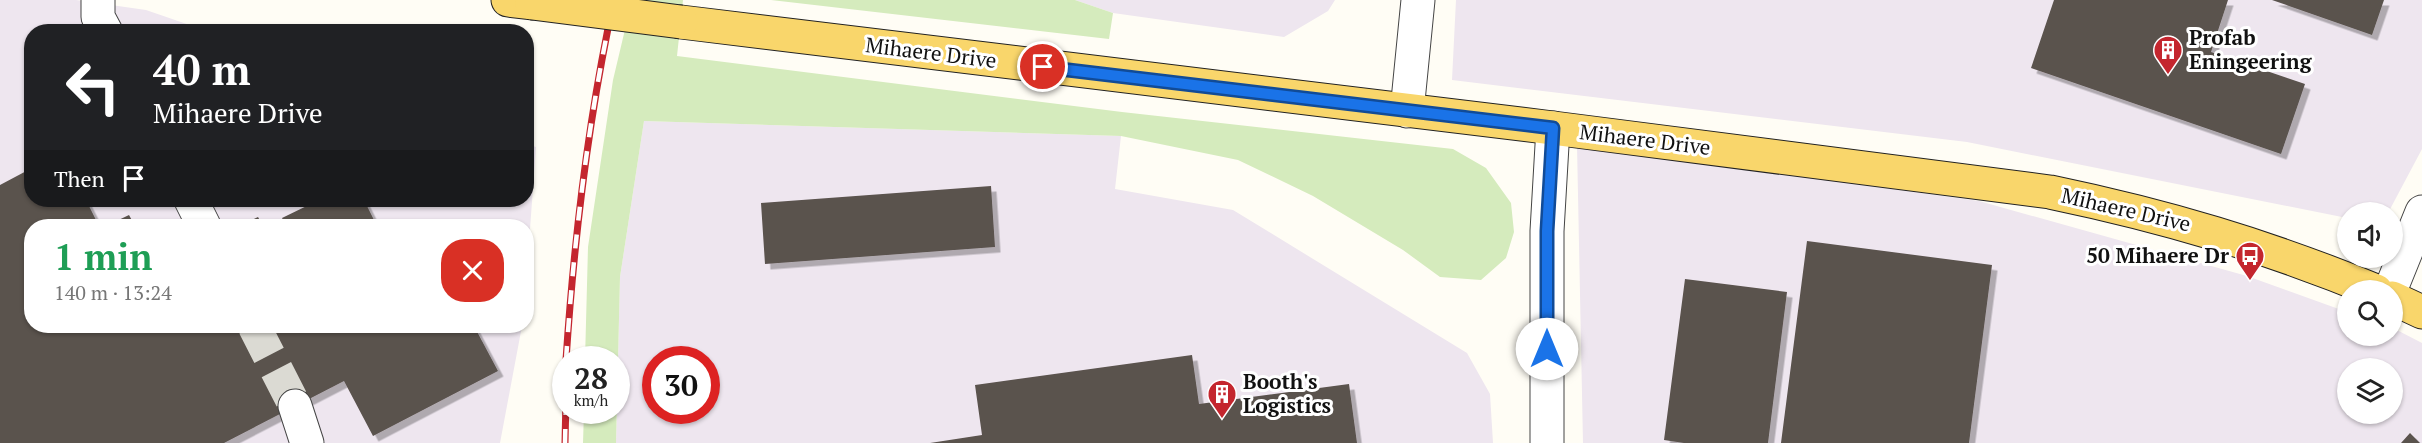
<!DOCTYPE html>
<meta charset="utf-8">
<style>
:root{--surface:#fff;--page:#f6f6f6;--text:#222;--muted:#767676}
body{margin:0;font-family:"PT Serif",serif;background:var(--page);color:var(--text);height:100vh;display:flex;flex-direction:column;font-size:22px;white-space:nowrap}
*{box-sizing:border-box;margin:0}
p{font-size:20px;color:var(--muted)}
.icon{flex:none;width:33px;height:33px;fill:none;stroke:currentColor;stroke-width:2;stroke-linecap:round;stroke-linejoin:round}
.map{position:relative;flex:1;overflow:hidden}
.panel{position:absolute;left:24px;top:219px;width:510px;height:114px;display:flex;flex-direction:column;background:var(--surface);border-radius:24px;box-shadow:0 2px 4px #0004}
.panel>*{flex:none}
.hud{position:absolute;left:24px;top:24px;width:510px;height:183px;border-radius:24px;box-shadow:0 2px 4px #0004;background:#202124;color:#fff;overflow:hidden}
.buttons{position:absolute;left:2337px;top:202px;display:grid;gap:12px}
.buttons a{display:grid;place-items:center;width:66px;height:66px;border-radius:50%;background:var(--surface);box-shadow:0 2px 4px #0004;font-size:30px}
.speed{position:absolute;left:552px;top:346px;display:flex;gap:12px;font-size:30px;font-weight:700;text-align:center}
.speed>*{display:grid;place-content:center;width:78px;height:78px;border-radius:50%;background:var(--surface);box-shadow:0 2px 4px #0004;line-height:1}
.speed small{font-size:15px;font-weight:400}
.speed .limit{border:9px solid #d22;background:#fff;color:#111}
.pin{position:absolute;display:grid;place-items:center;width:51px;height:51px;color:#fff;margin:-26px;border:3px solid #fff;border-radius:50%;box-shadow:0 2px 6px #0007}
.me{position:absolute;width:66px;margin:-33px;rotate:0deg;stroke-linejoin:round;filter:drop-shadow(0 0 4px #0008)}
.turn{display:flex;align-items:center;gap:21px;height:126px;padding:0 30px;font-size:27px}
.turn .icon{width:78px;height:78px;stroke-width:2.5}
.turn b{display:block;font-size:42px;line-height:51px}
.then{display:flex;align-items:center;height:57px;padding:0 30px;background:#0003;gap:12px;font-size:22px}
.round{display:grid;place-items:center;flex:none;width:63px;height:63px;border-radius:24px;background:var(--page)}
.summary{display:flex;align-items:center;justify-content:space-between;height:102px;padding:0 30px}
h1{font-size:36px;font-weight:700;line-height:45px;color:#1e9e55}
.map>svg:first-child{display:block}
.industrial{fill:#eee6ef;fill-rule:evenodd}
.green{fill:#d5ebbd}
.building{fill:#5a524d;filter:url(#shadow)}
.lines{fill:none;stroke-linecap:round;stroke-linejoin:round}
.minor-tunnel{stroke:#dbdad3;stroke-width:33;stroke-dasharray:33 16;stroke-linecap:butt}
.minor-casing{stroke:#444;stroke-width:35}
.major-casing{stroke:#222;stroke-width:35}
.minor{stroke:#fff;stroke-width:33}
.major{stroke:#f9d66b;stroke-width:33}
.rail-casing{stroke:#c4262e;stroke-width:7}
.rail{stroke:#fff;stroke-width:4.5;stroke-dasharray:14;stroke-linecap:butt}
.major-bridge-casing{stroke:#222;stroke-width:35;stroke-linecap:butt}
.major-bridge{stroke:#f9d66b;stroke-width:33}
.route-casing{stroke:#114b97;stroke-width:15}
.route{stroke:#1a73e8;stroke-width:10}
.labels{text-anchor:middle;stroke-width:6;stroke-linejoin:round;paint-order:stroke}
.poi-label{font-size:21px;font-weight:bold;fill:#111;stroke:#fff;text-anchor:start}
.street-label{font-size:21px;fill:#111;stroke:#fff}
</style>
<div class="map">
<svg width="2422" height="443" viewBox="0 0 2422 443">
<defs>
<filter id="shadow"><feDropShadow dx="5.5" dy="5.5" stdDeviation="0" flood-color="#0004"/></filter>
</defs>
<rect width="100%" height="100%" fill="#fffdf5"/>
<path class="industrial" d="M 0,0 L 76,0 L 146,10 L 207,31 L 32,32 L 32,200 L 526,200 L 527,144 L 536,147 L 527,270 L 526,226 L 32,226 L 32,326 L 522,326 L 500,443 L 0,443 Z
M 1075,0 L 1335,0 L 1328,11 L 1284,37 L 1113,13 Z
M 1456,0 L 2422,0 L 2422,149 L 2388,213 L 2348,213 L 2347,218 L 1967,142 L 1452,80 Z
M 644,121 L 1121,136 L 1115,189 L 1233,210 L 1467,353 L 1490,394 L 1493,443 L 616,443 L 620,277 ZM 656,360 L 706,360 L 706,411 L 656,411 Z
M 1577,145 L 1979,201 L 2247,276 L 2347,312 L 2348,336 L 2392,336 L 2393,328 L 2422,343 L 2422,443 L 1583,443 ZM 2348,369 L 2392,369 L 2392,414 L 2348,414 Z"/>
<path class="green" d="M 632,0 L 683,0 L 677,56 L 1122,112 L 1453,149 L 1486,168 L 1511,203 L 1514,232 L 1506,258 L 1481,280 L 1440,277 L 1403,250 L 1313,196 L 1238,160 L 1121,136 L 644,121 L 620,277 L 616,443 L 583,443 L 584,411 L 616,411 L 616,360 L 585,360 L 588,247 L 613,80 Z
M 771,0 L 1075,0 L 1113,13 L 1109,39 Z"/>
<path class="building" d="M 2054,0 L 2228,0 L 2211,52 L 2305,84 L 2281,154 L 2031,68 Z
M 2272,0 L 2384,0 L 2372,35 Z
M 32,168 L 32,200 L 86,200 L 99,226 L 32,226 L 32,326 L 474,326 L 498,371 L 373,436 L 344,381 L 224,443 L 0,443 L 0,185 Z
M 991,186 L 995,247 L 765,264 L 761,203 Z
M 319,200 L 364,200 L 377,226 L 286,226 L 282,218 Z
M 129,215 L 135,226 L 106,226 Z
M 258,217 L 263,226 L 239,226 Z
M 1807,241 L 1992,265 L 1969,443 L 1781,443 Z
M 1685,279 L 1787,292 L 1768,443 L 1684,443 L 1664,440 Z
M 1192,355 L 1199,404 L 1349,384 L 1357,443 L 930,443 L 982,435 L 975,385 Z
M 2410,433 L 2420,443 L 2401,443 Z"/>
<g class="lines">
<path class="minor-tunnel" d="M 254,326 L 295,406"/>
<g class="minor-casing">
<path id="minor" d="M 98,0 L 98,17 L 106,32
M 1407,111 L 1418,0
M 191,200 L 204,226
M 2390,291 L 2422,212
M 295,406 L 307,443
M 1547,443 L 1547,231 L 1553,128"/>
</g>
<g class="major-casing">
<path id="major" d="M 508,0 L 532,3
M 681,22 L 1553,128 L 2050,192 C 2165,216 2267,246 2376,291
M 2392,298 L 2422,312"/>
</g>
<use href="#minor" class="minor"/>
<use href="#major" class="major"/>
<g class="rail-casing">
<path id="rail" d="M 566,360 C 574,239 588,119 614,0
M 565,443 L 566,398"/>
</g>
<use href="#rail" class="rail"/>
<g class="major-bridge-casing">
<path id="major-bridge" d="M 532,3 L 681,22"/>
</g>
<use href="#major-bridge" class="major-bridge"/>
</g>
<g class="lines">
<g class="route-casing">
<path id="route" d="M 1043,67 L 1553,128 L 1547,231 L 1547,349"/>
</g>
<use href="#route" class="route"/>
</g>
<defs>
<g id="building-pin" transform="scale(1.5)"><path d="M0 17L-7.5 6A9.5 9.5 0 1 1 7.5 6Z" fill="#c4262e" stroke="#fff"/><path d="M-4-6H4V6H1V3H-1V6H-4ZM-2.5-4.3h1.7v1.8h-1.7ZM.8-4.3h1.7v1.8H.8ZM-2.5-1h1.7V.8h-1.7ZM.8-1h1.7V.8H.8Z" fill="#fff"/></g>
<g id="bus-pin" transform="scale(1.5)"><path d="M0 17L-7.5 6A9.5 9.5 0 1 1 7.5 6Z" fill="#c4262e" stroke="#fff"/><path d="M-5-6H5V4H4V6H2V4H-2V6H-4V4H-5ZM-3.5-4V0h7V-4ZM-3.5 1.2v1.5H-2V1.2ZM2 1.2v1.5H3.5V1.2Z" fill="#fff"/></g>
</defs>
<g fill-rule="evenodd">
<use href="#building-pin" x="2168" y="50"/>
<use href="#bus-pin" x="2250" y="256"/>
<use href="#building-pin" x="1222" y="394"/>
</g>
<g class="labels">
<g class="poi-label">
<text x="2189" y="45">Profab<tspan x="2189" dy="24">Eningeering</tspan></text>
<text x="2229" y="263" text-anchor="end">50 Mihaere Dr</text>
<text x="1243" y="389">Booth's<tspan x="1243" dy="24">Logistics</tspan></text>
</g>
<g class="street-label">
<text transform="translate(931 53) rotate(7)" y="7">Mihaere Drive</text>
<text transform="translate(1645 140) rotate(7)" y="7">Mihaere Drive</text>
<text transform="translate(2126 210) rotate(13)" y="7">Mihaere Drive</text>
</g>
</g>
</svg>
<div class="buttons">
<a><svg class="icon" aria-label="sound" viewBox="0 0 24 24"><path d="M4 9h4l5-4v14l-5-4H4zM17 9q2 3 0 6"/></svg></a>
<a><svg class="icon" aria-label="search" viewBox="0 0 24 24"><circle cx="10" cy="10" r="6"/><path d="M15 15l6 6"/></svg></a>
<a><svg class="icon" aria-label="layers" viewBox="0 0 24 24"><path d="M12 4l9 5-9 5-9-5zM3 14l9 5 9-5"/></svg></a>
</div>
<div class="speed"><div>28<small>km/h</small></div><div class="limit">30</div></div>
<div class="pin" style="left:1043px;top:67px;background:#d93025"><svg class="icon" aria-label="arrive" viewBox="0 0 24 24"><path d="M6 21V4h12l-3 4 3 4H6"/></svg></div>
<svg class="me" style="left:1547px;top:349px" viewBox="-20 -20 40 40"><circle r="19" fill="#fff"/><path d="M0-13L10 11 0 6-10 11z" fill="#1a73e8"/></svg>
<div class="hud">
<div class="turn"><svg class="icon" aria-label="left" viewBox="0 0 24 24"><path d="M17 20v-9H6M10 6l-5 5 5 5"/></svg><div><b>40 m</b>Mihaere Drive</div></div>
<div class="then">Then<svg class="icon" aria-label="arrive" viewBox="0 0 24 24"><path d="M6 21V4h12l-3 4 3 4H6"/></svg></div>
</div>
<section class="panel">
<div class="summary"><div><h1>1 min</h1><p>140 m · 13:24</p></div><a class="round" style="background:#d93025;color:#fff"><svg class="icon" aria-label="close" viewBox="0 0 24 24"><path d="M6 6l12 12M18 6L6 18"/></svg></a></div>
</section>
</div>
